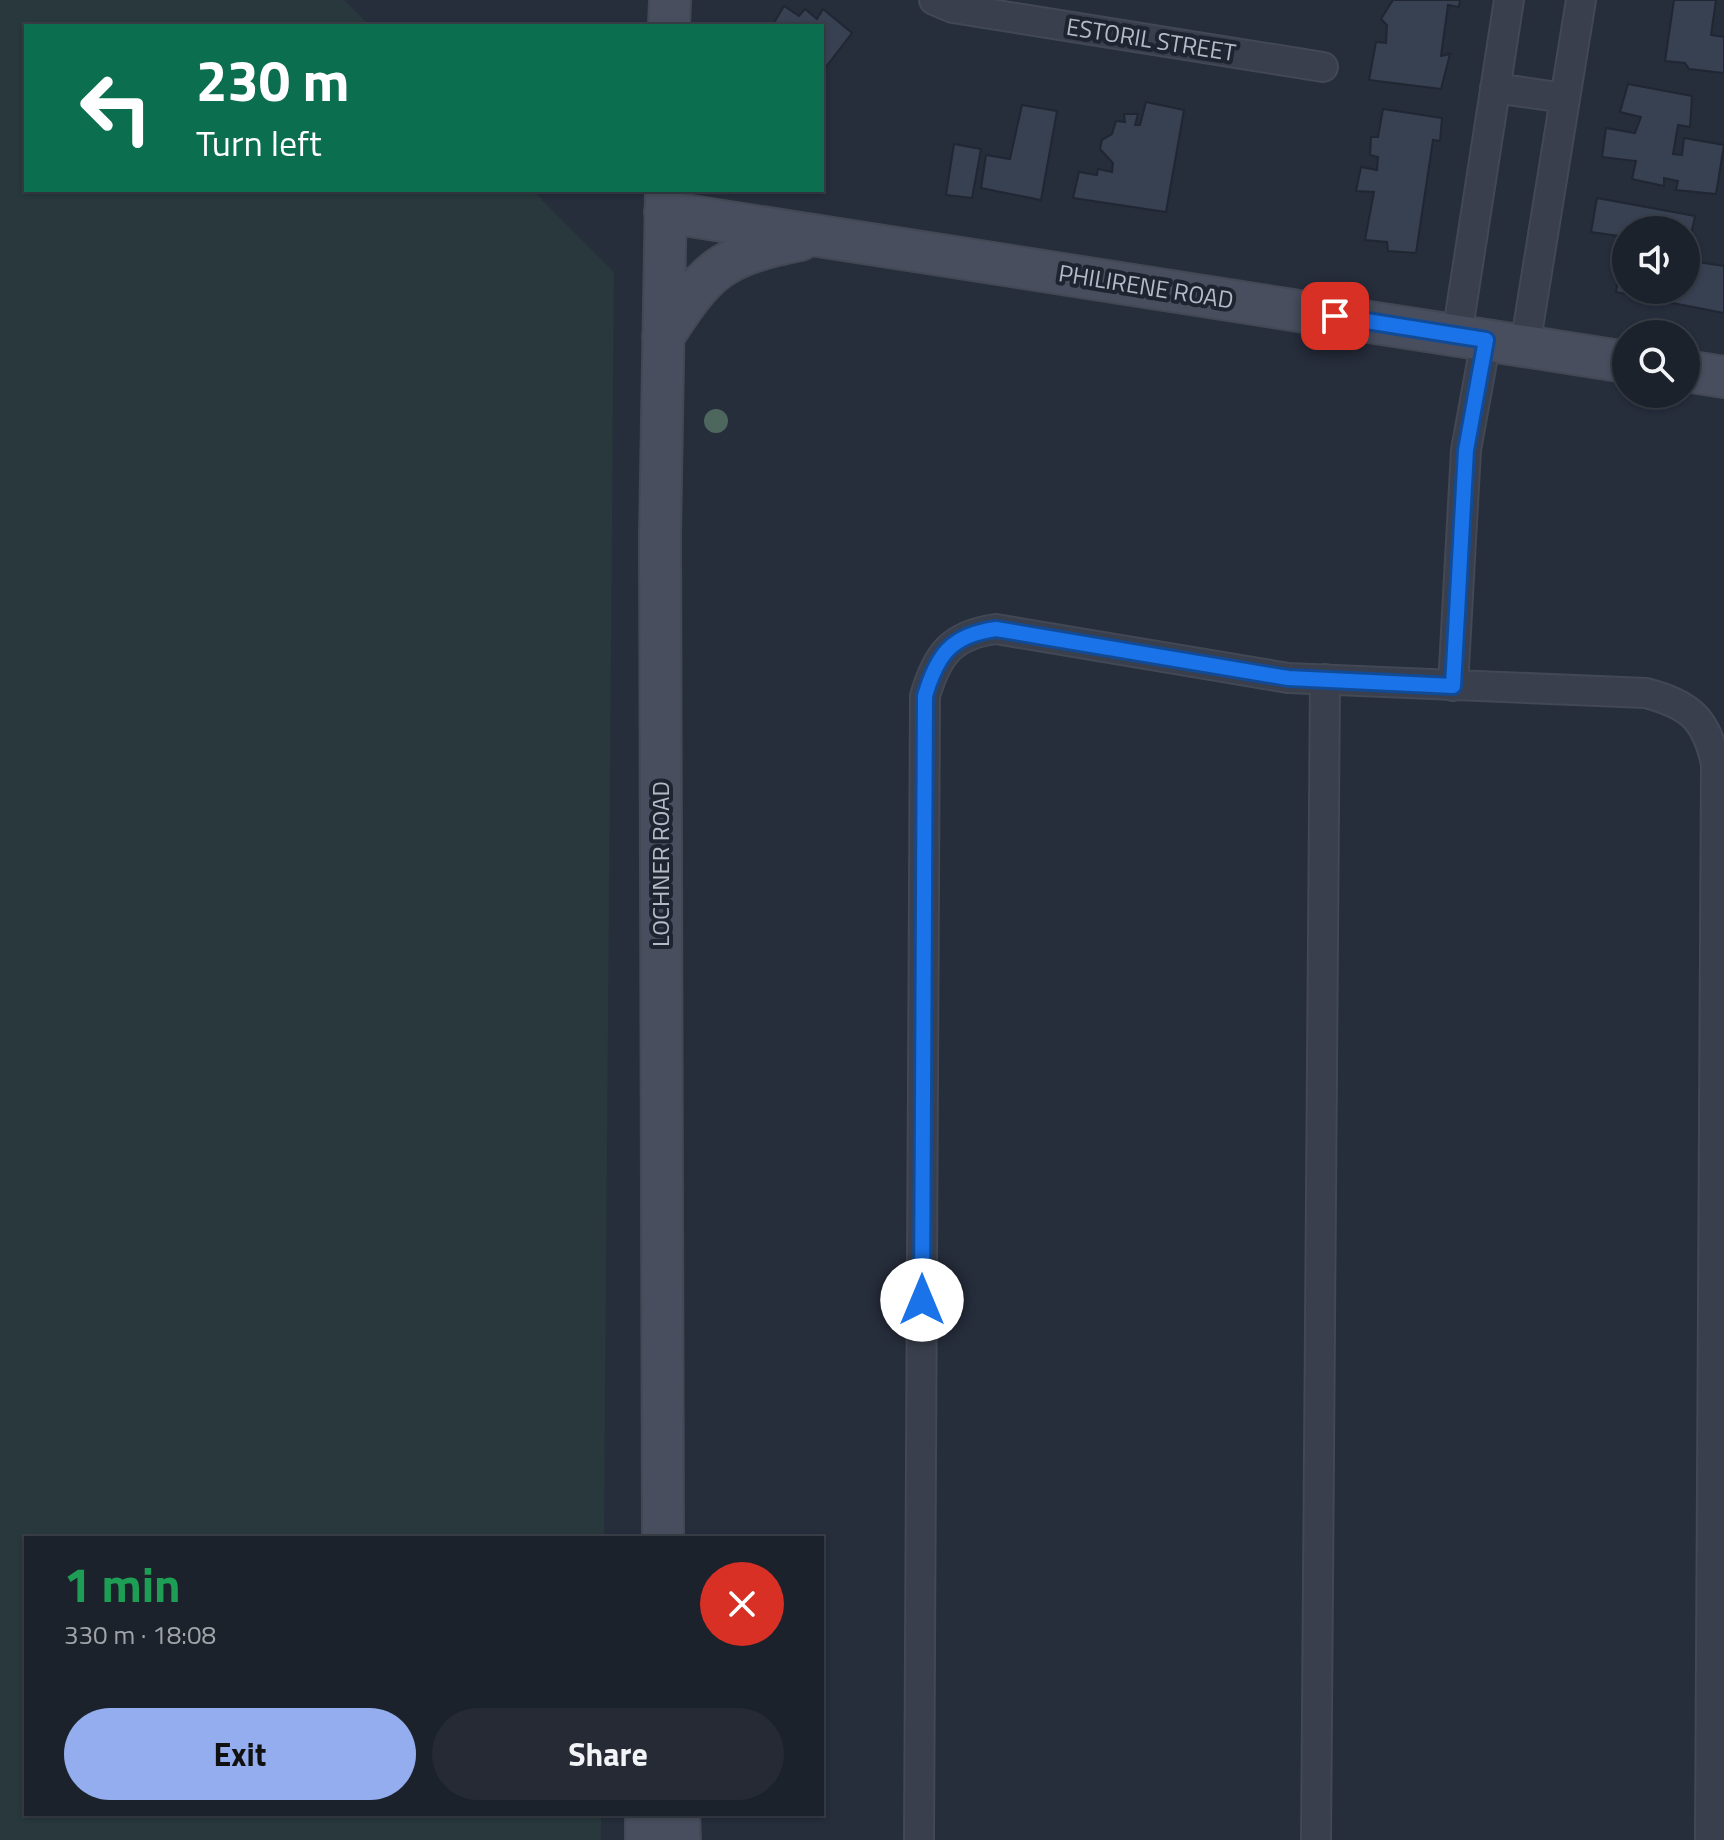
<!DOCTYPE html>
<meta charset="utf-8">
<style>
:root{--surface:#1c222c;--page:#252a34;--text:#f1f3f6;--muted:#a0a4a9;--line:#3a3f48;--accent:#93adee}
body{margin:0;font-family:"Titillium Web",sans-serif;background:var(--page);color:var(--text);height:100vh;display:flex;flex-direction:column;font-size:30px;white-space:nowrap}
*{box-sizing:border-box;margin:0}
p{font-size:26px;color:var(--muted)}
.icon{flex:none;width:44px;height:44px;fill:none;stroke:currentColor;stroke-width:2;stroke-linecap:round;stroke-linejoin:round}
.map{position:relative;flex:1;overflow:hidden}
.side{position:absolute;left:24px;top:1536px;width:800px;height:280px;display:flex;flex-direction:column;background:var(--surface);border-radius:0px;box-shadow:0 2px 6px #0004,0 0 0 2px var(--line)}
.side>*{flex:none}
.top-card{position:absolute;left:24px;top:24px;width:800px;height:168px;border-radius:0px;box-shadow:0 2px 6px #0004,0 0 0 2px var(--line);background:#0b6e4f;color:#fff;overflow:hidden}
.tools{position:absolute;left:1612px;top:216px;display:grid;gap:16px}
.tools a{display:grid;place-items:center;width:88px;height:88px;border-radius:50%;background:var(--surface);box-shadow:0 2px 6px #0004,0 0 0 2px var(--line);font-size:40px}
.pin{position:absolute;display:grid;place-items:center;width:68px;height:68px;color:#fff;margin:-34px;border-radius:16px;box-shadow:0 4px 12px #0006}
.me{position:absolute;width:88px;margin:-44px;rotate:0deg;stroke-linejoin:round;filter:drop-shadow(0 0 6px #0008)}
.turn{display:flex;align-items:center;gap:28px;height:168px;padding:0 40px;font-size:36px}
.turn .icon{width:104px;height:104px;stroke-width:2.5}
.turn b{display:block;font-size:56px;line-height:68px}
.round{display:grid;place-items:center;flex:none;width:84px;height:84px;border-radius:42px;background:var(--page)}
.head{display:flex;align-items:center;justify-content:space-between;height:136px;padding:0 40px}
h1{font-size:48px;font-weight:700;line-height:60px;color:#1e9e55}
.button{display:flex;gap:16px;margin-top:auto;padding:16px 40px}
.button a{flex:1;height:92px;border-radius:48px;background:var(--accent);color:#111;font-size:32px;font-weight:700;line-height:92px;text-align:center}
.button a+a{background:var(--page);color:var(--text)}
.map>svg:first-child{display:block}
.green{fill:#28383c}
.building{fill:#384152;stroke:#202632;stroke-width:2}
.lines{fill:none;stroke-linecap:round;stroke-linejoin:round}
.street-casing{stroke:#424854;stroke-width:32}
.secondary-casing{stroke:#424854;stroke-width:44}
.street{stroke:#393f4c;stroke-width:28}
.secondary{stroke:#484e5e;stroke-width:40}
.tree{fill:#4e675e}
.route-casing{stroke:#114b97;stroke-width:20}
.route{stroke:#1a73e8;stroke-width:14}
.labels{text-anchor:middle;stroke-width:8;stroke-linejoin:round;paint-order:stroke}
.street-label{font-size:24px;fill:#b5bac7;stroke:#1e2430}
</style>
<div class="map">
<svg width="1724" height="1840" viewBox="0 0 1724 1840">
<rect width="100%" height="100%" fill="#262d3b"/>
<path class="green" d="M 0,0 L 344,0 L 370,26 L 26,26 L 26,190 L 532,190 L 614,272 L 604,1538 L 26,1538 L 26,1814 L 601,1814 L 601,1840 L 0,1840 Z"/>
<path class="building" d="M 1393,0 L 1460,0 L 1459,7 L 1448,5 L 1441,56 L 1450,54 L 1441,89 L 1369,80 L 1376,42 L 1386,43 L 1387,25 L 1381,19 Z
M 1674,0 L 1716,0 L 1711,35 L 1724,37 L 1724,73 L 1689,69 L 1685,63 L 1665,61 Z
M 784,6 L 799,16 L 805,9 L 817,19 L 823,9 L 852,33 L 822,72 L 822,26 L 772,26 Z
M 1628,84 L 1692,96 L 1690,127 L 1678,125 L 1673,154 L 1682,155 L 1684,138 L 1724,145 L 1716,194 L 1676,190 L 1678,181 L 1664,178 L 1664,186 L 1632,179 L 1636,161 L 1602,157 L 1606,128 L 1635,133 L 1641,117 L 1620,112 Z
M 1146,102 L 1184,110 L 1166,212 L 1073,198 L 1079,172 L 1097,175 L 1098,169 L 1112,172 L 1113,163 L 1100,149 L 1102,140 L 1112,134 L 1116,121 L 1125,122 L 1124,114 L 1138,114 L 1135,125 L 1140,125 Z
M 1022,105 L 1057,111 L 1041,200 L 981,188 L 986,155 L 1010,159 Z
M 1383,109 L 1442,118 L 1440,141 L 1433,140 L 1416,253 L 1388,251 L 1387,242 L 1365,240 L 1374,192 L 1356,191 L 1361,167 L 1377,170 L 1378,157 L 1370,155 L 1371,137 L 1378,137 Z
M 954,144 L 981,149 L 972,198 L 946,195 Z
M 1597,198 L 1695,216 L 1686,259 L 1686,230 L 1626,230 L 1626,237 L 1591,232 Z
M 1626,242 L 1626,290 L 1686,290 L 1691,261 L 1724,266 L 1724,313 L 1616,292 Z"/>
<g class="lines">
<g class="street-casing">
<path id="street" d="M 934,0 L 953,8 L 1323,67
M 1495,88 L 1564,98
M 1457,335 L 1509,0
M 1525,346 L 1581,0
M 1453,686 L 1466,450 L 1486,340
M 919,1840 L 925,696 C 937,655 951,635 996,629 L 1288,678 L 1646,693 C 1690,705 1706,718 1716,764 L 1710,1840
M 1316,1840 L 1325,679"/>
</g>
<g class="secondary-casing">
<path id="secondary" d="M 669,26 L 670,0
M 665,212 L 1626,362
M 663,337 C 707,269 720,256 800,240
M 1686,371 L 1724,377
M 663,1538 L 660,535 L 666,190
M 679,1814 L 680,1840
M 646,1840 L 646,1814"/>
</g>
<use href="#street" class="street"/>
<use href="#secondary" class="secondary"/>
</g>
<circle class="tree" cx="716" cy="421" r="12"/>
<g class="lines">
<g class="route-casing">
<path id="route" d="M 922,1300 L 925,696 C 937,655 951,635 996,629 L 1288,678 L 1453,686 L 1466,450 L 1486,340 L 1335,316"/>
</g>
<use href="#route" class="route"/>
</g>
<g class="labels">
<g class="street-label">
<text transform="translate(1151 40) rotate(9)" y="8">ESTORIL STREET</text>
<text transform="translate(1146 287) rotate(9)" y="8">PHILIRENE ROAD</text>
<text transform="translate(661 864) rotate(-90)" y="8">LOCHNER ROAD</text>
</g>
</g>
</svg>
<div class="tools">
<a><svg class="icon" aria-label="sound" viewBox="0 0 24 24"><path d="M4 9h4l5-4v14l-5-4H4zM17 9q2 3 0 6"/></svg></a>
<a><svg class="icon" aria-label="search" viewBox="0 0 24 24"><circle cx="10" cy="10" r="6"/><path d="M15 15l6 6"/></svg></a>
</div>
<div class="pin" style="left:1335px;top:316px;background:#d93025"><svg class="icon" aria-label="arrive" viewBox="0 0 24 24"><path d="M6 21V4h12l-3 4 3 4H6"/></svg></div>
<svg class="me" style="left:922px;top:1300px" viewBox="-20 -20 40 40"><circle r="19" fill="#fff"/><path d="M0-13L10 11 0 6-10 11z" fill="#1a73e8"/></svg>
<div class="top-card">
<div class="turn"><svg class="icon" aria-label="left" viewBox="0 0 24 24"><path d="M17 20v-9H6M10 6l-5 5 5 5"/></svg><div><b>230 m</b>Turn left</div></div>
</div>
<section class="side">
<div class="head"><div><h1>1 min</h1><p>330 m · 18:08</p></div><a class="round" style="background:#d93025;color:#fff"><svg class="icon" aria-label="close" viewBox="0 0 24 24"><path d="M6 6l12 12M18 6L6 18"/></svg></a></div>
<div class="button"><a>Exit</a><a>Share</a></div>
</section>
</div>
